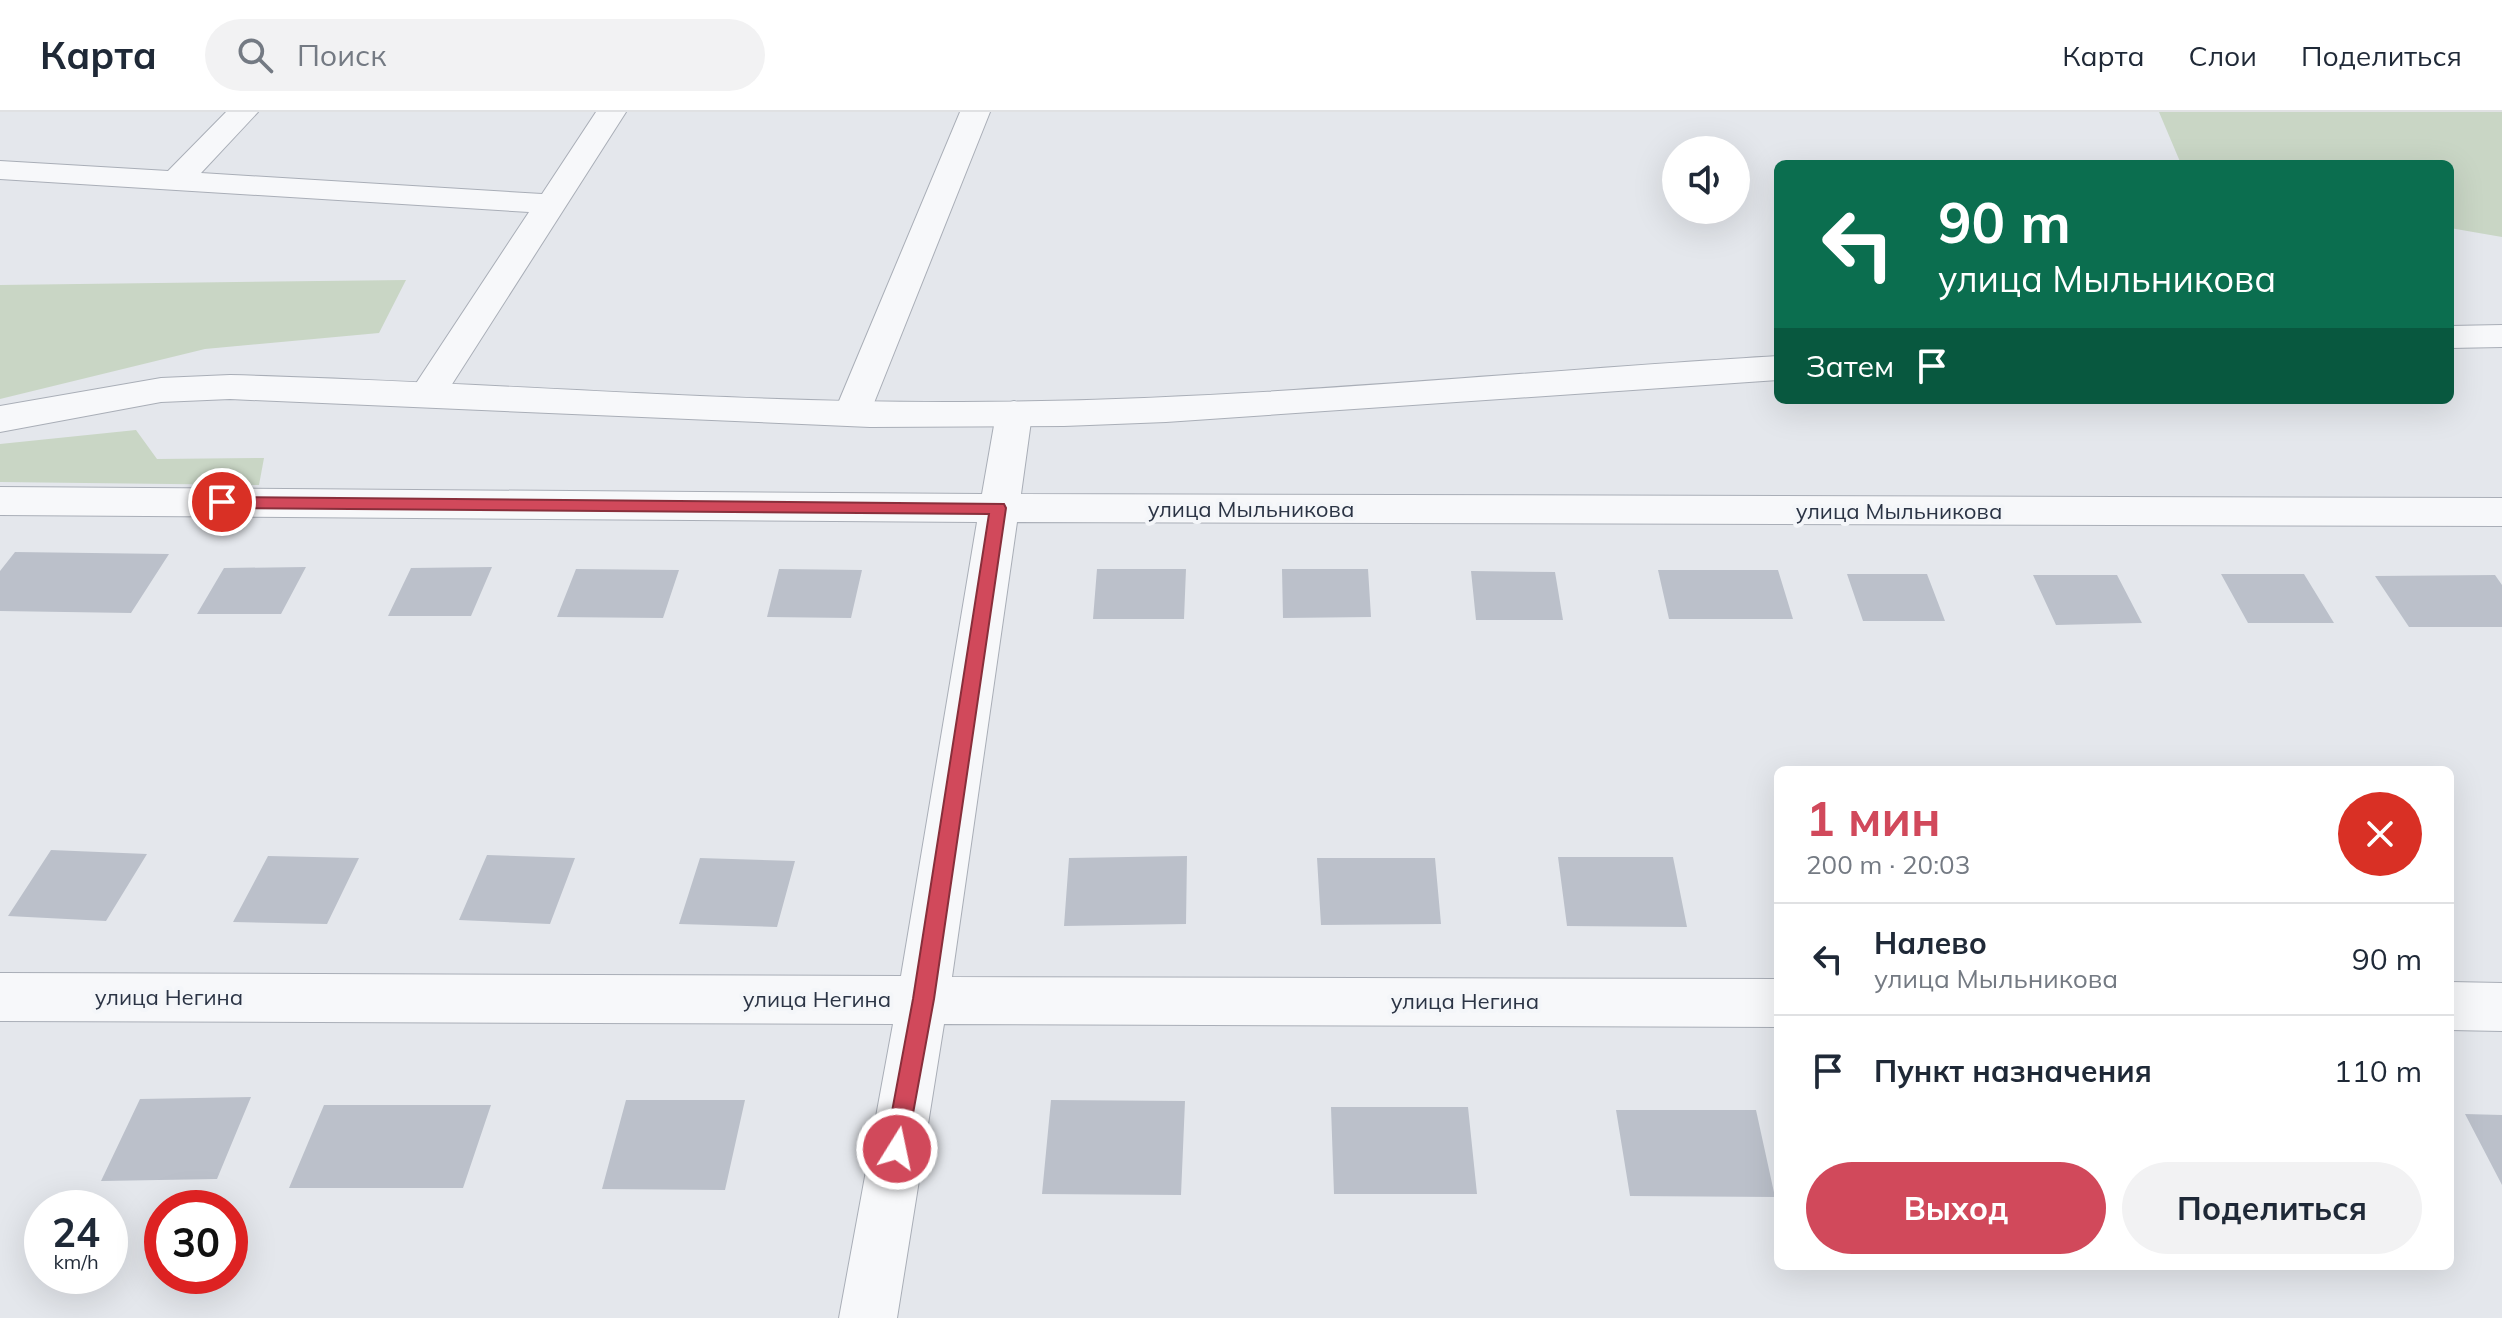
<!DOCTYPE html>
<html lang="ru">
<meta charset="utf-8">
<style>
:root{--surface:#fff;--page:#f2f2f3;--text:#1f2937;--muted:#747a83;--line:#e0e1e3;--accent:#d1495b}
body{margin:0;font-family:Mulish,sans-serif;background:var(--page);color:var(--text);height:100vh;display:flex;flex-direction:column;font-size:30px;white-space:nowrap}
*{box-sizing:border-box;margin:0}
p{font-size:26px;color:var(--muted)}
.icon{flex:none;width:44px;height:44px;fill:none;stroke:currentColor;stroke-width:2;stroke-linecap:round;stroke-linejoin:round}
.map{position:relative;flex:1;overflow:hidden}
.drawer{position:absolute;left:1774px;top:654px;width:680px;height:504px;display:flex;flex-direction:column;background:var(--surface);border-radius:12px;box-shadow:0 8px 32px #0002}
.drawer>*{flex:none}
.top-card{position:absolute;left:1774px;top:48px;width:680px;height:244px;border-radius:12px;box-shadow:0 8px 32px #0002;background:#0b6e4f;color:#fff;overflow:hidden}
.tools{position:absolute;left:1662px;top:24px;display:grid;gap:16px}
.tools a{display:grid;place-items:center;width:88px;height:88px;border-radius:50%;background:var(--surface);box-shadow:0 8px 32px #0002;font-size:40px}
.speed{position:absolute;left:24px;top:1078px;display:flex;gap:16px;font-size:40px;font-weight:700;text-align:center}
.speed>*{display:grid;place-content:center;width:104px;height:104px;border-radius:50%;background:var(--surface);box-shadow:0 8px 32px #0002;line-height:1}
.speed small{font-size:20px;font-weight:400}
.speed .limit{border:12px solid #d22;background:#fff;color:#111}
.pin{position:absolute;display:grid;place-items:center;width:68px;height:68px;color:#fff;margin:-34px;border:4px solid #fff;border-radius:50%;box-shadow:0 2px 8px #0007}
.me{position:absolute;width:88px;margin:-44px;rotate:10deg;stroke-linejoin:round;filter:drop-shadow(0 0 6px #0008)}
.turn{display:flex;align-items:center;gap:28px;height:168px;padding:0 32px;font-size:36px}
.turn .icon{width:104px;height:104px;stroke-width:2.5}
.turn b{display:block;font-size:56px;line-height:68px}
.then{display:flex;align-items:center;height:76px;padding:0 32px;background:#0003;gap:16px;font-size:30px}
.round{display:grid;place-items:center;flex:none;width:84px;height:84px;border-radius:42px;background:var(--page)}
.headline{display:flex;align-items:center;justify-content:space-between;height:136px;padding:0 32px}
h1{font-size:48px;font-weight:700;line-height:60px;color:var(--accent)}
.primary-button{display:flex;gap:16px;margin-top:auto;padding:16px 32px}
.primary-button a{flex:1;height:92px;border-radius:48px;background:var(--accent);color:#fff;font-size:32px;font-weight:700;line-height:92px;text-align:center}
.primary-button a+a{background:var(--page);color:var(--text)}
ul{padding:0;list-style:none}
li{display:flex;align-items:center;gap:24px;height:112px;padding:0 32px;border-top:2px solid var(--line)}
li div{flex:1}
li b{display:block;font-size:30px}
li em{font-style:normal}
header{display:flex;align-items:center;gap:48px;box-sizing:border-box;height:112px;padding:0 40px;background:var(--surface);border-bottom:2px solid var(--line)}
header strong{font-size:38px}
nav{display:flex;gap:44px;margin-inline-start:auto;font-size:28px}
.search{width:560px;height:72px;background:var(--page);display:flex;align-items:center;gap:20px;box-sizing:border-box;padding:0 28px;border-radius:44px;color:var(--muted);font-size:30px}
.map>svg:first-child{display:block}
.green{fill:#c9d6c5}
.building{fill:#bbc0ca}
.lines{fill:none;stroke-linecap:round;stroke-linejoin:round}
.minor-casing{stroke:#a9aeb7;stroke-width:2}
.tertiary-casing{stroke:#a9aeb7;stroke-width:2}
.minor{fill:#f7f8fa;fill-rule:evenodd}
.tertiary{fill:#f7f8fa;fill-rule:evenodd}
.route{fill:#d1495b;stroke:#882f3b;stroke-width:2}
.labels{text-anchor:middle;stroke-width:8;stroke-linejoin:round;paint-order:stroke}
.street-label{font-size:22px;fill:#2b3445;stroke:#f4f6f9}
</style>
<header>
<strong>Карта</strong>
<div class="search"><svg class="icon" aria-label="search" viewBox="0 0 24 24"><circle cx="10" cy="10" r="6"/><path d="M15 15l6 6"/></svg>Поиск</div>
<nav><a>Карта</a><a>Слои</a><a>Поделиться</a></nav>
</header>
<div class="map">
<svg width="2502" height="1206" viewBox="0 0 2502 1206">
<rect width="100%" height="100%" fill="#e4e7ec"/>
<path class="green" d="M 2159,0 L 2502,0 L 2502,125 L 2450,116 L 2450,52 L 2181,52 Z
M 406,168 L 379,221 L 205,237 L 0,287 L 0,173 Z
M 136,318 L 157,347 L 264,346 L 259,373 L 0,370 L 0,332 Z"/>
<path class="building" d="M 15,440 L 169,442 L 131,501 L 0,499 L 0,459 Z
M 306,455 L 281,502 L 197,502 L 224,456 Z
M 492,455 L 471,504 L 388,504 L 411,456 Z
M 576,457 L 679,458 L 663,506 L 557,505 Z
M 779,457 L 862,458 L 851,506 L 767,505 Z
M 1097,457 L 1186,457 L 1184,507 L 1093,507 Z
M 1282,457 L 1368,457 L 1371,505 L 1283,506 Z
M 1658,458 L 1778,458 L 1793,507 L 1669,507 Z
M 1471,459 L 1555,460 L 1563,508 L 1476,508 Z
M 1847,462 L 1927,462 L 1945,509 L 1863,509 Z
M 2221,462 L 2304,462 L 2334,511 L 2248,511 Z
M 2033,463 L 2117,463 L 2142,511 L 2056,513 Z
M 2495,463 L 2502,473 L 2502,515 L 2409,515 L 2375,464 Z
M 51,738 L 147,742 L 106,809 L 8,804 Z
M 487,743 L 575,746 L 550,812 L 459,808 Z
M 268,744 L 359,746 L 327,812 L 233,810 Z
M 1187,744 L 1186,812 L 1064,814 L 1069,746 Z
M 1558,745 L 1673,745 L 1687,815 L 1567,814 Z
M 700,746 L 795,749 L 777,815 L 679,812 Z
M 1317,746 L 1435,746 L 1441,812 L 1321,813 Z
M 251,985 L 217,1067 L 101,1069 L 140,987 Z
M 626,988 L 745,988 L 725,1078 L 602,1077 Z
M 1051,988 L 1185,989 L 1181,1083 L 1042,1082 Z
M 324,993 L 491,993 L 463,1076 L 289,1076 Z
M 1331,995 L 1468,995 L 1477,1082 L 1334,1082 Z
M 1616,998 L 1756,998 L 1775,1085 L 1630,1084 Z
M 2465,1002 L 2502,1003 L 2502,1073 Z"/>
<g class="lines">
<g class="minor-casing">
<path id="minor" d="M 226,0 L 258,0 L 201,61 L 542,82 L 596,0 L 626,0 L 440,291 L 427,294 L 414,291 L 409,282 L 529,100 L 0,67 L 0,49 L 168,59 Z
M 960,0 L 990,0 L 870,301 L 865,310 L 852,314 L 839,310 L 834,301 Z
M 1014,289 L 1027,293 L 1032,302 L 1021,382 L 2502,386 L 2502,414 L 1017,410 L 952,865 L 1778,867 L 1778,915 L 944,912 L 897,1206 L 839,1206 L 893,912 L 0,909 L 0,861 L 901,864 L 977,410 L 0,403 L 0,375 L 982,382 L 996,302 L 1001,293 Z
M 2450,870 L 2502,871 L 2502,919 L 2450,918 Z"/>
</g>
<g class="tertiary-casing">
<path id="tertiary" d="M 2502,213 L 2502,235 L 2450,236 L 2450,214 Z
M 1778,244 L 1778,268 L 1166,310 L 1064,314 L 870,315 L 230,287 L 161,290 L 0,320 L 0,294 L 161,266 L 230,263 C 474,269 718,291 962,290 C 1234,290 1506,260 1778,244 Z"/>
</g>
<use href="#minor" class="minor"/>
<use href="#tertiary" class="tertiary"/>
</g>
<path class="route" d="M 222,385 L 1004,392 L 1006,396 L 934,887 L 905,1045 L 897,1048 L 889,1045 L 885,1037 L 913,887 L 989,402 L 222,396 L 214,390 Z"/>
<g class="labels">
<g class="street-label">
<text x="1251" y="405">улица Мыльникова</text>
<text x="1899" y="407">улица Мыльникова</text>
<text x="169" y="893">улица Негина</text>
<text x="817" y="895">улица Негина</text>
<text x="1465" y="897">улица Негина</text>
</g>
</g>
</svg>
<div class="tools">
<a><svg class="icon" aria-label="sound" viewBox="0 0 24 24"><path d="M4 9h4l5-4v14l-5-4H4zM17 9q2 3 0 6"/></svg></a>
</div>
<div class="speed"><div>24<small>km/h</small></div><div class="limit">30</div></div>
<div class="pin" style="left:222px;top:390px;background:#d93025"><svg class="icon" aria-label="arrive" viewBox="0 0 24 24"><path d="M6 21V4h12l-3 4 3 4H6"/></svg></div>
<svg class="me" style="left:897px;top:1037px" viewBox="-20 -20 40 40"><circle r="17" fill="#d1495b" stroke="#fff" stroke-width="3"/><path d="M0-11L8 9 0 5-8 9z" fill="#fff"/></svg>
<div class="top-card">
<div class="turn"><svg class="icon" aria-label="left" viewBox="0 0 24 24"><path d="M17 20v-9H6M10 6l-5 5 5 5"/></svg><div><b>90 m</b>улица Мыльникова</div></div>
<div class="then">Затем<svg class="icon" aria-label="arrive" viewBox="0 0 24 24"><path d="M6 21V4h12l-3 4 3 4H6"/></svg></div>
</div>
<section class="drawer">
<div class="headline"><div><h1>1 мин</h1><p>200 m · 20:03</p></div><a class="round" style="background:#d93025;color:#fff"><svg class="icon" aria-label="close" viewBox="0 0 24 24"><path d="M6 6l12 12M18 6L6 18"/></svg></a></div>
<ul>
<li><svg class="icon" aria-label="left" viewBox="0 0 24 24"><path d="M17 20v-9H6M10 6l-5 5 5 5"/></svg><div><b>Налево</b><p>улица Мыльникова</p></div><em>90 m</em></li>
<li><svg class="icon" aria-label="arrive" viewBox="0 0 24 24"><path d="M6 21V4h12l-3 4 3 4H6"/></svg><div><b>Пункт назначения</b></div><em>110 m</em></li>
</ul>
<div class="primary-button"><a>Выход</a><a>Поделиться</a></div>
</section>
</div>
